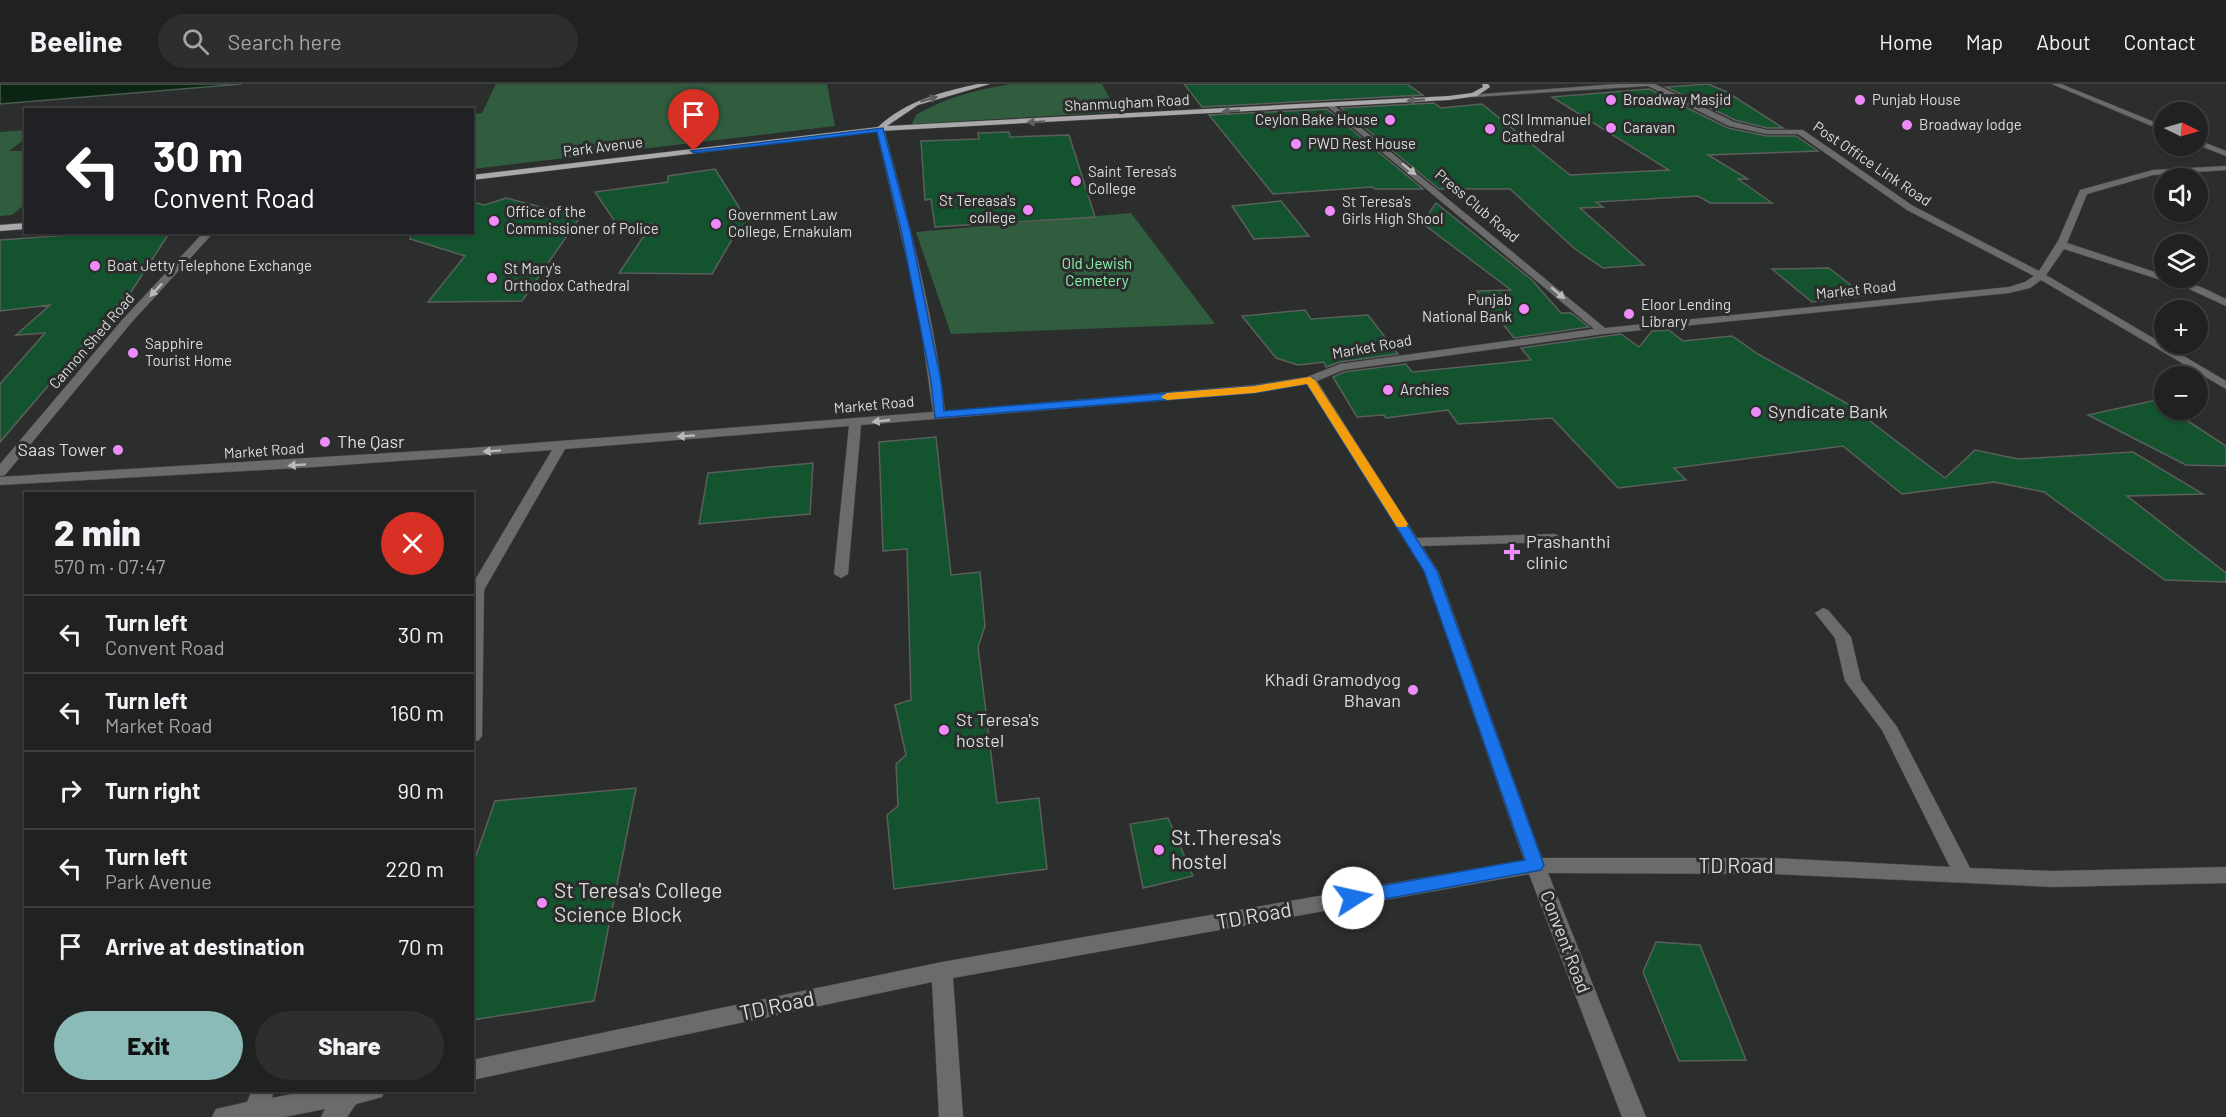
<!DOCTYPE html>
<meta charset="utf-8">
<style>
:root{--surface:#202221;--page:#2d2f2e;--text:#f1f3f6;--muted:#a2a4a5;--line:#3d3f3f;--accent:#8bbbb9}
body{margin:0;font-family:Barlow,sans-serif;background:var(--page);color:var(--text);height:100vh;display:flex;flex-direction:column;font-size:22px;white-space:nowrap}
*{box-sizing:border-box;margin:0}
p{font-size:20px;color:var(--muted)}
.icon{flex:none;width:33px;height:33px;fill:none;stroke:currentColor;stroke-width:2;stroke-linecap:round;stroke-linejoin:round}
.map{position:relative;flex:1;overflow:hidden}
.side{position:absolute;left:24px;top:408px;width:450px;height:600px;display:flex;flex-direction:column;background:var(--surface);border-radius:0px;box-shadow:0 2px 4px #0004,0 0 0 2px var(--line)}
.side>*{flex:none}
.banner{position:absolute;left:24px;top:24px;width:450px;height:126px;border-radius:0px;box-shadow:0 2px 4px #0004,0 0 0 2px var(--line);background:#202124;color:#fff;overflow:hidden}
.needle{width:39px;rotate:95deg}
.controls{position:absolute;left:2154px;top:18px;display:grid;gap:12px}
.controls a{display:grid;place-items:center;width:54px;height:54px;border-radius:50%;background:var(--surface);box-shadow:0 2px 4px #0004,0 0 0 2px var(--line);font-size:30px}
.pin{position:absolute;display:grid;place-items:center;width:51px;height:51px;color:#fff;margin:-62px -26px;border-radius:50% 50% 50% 0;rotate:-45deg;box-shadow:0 0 6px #0007}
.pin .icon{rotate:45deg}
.me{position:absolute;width:66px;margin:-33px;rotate:80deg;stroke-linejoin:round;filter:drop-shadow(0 0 4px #0008)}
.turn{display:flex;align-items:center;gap:21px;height:126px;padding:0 30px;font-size:27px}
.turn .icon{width:78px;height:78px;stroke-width:2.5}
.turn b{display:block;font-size:42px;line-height:51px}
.round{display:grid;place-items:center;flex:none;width:63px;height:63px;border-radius:32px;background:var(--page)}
.summary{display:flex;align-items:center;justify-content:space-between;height:102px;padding:0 30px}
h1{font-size:36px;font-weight:800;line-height:45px}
.cta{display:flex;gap:12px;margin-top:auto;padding:12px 30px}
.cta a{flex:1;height:69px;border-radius:36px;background:var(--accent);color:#111;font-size:24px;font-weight:800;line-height:69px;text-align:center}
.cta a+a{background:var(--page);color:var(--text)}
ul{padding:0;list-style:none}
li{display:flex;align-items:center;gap:18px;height:78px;padding:0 30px;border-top:2px solid var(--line)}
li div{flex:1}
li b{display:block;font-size:22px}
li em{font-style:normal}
header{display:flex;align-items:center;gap:36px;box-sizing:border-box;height:84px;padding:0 30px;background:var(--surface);border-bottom:2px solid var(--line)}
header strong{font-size:28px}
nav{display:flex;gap:33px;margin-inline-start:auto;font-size:21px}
.search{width:420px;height:54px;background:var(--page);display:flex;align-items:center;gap:15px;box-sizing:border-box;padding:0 21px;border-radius:33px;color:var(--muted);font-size:22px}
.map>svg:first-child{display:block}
.green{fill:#315d3f}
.water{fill:#0b2414;stroke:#495b50;stroke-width:1.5}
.building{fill:#13532e;stroke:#5b5f5c;stroke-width:1.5}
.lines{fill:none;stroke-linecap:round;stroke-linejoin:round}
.minor-casing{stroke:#474a48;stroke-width:1}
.major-casing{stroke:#474a48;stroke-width:1}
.minor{fill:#6c6b6c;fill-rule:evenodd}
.major{fill:#aba8ab;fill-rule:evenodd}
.oneway{fill:#5e5f5f}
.oneway2{fill:#b9baba}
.route{fill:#1a73e8;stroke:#114b97;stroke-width:1.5}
.slow{fill:#f59e0b}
.poi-dot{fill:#ed8cf9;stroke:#2b2e2c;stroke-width:2}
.labels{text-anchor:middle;stroke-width:6;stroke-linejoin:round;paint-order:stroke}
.far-poi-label{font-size:15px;fill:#dadcdb;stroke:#2b2e2c;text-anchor:start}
.far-street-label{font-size:15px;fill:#dadcdb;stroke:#2b2e2c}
.far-park-label{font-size:15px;fill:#8af5ae;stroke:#2b2e2c}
.poi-label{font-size:18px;fill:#dadcdb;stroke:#2b2e2c;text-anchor:start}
.street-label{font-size:18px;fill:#dadcdb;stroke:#2b2e2c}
.near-poi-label{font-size:21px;fill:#dadcdb;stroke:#2b2e2c;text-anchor:start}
.near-street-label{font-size:21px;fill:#dadcdb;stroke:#2b2e2c}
</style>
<header>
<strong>Beeline</strong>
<div class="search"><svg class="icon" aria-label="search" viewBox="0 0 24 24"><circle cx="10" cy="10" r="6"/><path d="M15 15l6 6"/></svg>Search here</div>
<nav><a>Home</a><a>Map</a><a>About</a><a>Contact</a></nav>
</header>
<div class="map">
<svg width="2226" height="1033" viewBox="0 0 2226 1033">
<rect width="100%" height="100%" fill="#2b2e2c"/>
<path class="green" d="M 496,0 L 827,0 L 835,42 L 473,85 L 473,30 L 482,29 Z
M 1011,0 L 1102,0 L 1117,28 L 912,40 L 916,31 C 947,13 976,6 1011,0 Z
M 25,46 L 25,55 L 9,67 L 25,67 L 25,120 L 12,131 L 0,132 L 0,48 Z
M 1131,129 L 1215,240 L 951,250 L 916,148 Z"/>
<path class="water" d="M 0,0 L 242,0 L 0,20 Z"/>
<path class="building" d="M 1184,0 L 1407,0 L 1423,11 L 1202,23 Z
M 1708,0 L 1727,8 L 1783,44 L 1767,44 L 1735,36 L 1666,3 Z
M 1649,5 L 1728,44 L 1767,52 L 1796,52 L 1818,67 L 1708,71 L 1748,95 L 1738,95 L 1772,119 L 1710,119 L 1698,112 L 1596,118 L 1603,123 L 1580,124 L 1644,181 L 1603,184 L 1575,165 L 1510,105 L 1439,105 L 1341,24 L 1434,19 L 1441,24 L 1482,20 L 1570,91 L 1669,86 L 1552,13 Z
M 1327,25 L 1423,105 L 1375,105 L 1372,103 L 1273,110 L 1209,31 Z
M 1009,48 L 1010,53 L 1069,51 L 1095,133 L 935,143 L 931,115 L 925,116 L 921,57 L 979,55 L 978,49 Z
M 715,85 L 757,152 L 734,152 L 712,190 L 619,189 L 652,140 L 620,145 L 595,108 L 668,98 L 668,92 Z
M 506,114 L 580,133 L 522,217 L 428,218 L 465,172 L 410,155 L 411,148 L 472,148 L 472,118 L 485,121 Z
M 1281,117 L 1309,152 L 1254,155 L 1232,122 Z
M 1436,119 L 1532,196 L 1561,229 L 1571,229 L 1589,243 L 1514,254 L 1477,207 L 1511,206 L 1422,139 Z
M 111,148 L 170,148 L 129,211 L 125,212 L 0,358 L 0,300 L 45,249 L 16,251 L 50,221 L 0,227 L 0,156 Z
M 1829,184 L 1865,212 L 1812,218 L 1772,185 Z
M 1305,226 L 1311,235 L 1368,231 L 1398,270 L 1340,278 L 1326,283 L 1324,278 L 1298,281 L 1276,274 L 1242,232 Z
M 1669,246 L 1683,257 L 1732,252 L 1758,270 L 1846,319 L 1945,394 L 1975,366 L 2018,375 L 2133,368 L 2203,410 L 2127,412 L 2226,489 L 2226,498 L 2165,496 L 2044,408 L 1994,398 L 1902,410 L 1843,362 L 1674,384 L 1686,396 L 1618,404 L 1552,334 L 1458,340 L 1448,326 L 1386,334 L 1384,331 L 1357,333 L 1333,293 L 1344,288 L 1406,280 L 1412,288 L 1531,276 L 1521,264 L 1621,250 L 1639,263 L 1652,247 Z
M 2156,316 L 2164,321 L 2164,326 L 2171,326 L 2226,362 L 2226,382 L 2186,381 L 2088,331 Z
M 936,353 L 951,491 L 980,488 L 985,542 L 978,563 L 997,719 L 1039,714 L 1047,785 L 894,805 L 887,731 L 898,722 L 896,680 L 906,671 L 895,621 L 911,616 L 907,465 L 883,467 L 879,358 Z
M 813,379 L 810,430 L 699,440 L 708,389 Z
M 636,704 L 594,917 L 472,936 L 472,783 L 495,717 Z
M 1168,734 L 1193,792 L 1143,804 L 1130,740 Z
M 1656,858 L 1700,861 L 1746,976 L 1679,977 L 1643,888 Z"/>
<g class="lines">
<g class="minor-casing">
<path id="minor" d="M 1617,0 L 1655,0 L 1734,38 L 1767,46 L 1803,46 L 1913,122 L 2039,187 L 2058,157 L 2080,106 L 2153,86 L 2226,82 L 2226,86 L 2153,91 L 2087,110 L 2067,159 L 2164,191 L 2164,194 C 2186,194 2207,206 2226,215 L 2226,222 L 2189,205 L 2064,165 L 2046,191 L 2226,297 L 2226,305 L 2041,196 L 2030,204 L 2009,209 L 1603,250 L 1343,286 L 1317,297 L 1417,454 L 1555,450 L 1562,454 L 1555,458 L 1422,462 L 1438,487 L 1542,774 L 1773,774 L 1950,783 L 1882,646 L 1845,597 L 1835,554 L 1815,529 L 1823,524 L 1828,526 L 1851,553 L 1861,596 L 1897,643 L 1970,784 L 2053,787 L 2226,783 L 2226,799 L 2053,803 L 1773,790 L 1548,789 L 1646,1033 L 1622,1033 L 1529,790 L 953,894 L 963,1033 L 939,1033 L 932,898 L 472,996 L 472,976 L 942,878 L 1524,776 L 1424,487 L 1307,300 L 1254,309 L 861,341 L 848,490 L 841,494 L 834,490 L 849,342 L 565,365 L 484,506 L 482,652 L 479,656 L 473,658 L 472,501 L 552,366 L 314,383 L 0,401 L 0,393 L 471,364 L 933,328 L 918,223 L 876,45 L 880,43 L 884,45 C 909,138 934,231 945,327 L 1254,301 L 1307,293 L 1340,280 L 1594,245 L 1328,23 L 1331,19 L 1605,244 L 2009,203 L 2025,198 L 2034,192 L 1907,126 L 1798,50 L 1767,50 L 1729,42 L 1648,2 L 1474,13 L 1470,11 Z
M 2052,0 L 2061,0 L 2164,42 L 2164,47 Z
M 2198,56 L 2226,67 L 2226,72 L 2198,61 Z
M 204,148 L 214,148 L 131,239 L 5,391 L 0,392 L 0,380 L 123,235 Z
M 252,1006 L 274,1006 L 272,1014 L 312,1006 L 385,1006 L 382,1013 L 356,1020 L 347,1033 L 321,1033 L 325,1025 L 284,1033 L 212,1033 L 216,1025 L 247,1018 Z"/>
</g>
<g class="major-casing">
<path id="major" d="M 978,0 L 990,0 L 918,21 L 887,42 L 1449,12 L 1472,9 L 1483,3 L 1482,0 L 1488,0 L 1490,3 L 1477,12 L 1449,16 L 880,47 L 472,96 L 472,91 L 878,43 C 906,17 941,8 978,0 Z
M 26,139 L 26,145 L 0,147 L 0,141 Z"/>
</g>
<use href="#minor" class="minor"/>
<use href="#major" class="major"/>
</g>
<defs><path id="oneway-solid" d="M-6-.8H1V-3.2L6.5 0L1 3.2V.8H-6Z" transform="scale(1.5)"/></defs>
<g class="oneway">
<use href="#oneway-solid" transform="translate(929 15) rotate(-17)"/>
<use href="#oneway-solid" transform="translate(1416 16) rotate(176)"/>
<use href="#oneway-solid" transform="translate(1231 27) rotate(177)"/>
<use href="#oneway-solid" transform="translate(1036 38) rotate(177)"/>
</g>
<g class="oneway2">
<use href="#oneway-solid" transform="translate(1409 85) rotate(39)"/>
<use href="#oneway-solid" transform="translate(156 206) rotate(133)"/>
<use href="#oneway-solid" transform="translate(1558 209) rotate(40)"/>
<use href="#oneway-solid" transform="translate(881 337) rotate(174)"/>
<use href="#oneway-solid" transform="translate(686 352) rotate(176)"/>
<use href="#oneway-solid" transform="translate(492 367) rotate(176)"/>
<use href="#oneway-solid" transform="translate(297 381) rotate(176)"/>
</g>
<path class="route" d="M 883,44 L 911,150 L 941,297 L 944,327 L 1254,302 L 1313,294 L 1437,487 L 1544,781 L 1541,786 L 1353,821 L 1346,819 L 1344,814 L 1346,809 L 1353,807 L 1525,776 L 1424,487 L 1307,300 L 1254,309 L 935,334 L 931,297 L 902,150 L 877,48 L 694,69 L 691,67 Z"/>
<path class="slow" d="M 1310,293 L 1315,296 L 1408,440 L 1406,443 L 1397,443 L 1307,300 L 1254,309 L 1167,316 L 1161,313 L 1167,309 L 1254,302 Z"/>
<g class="poi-dot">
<circle cx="1611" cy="16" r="6"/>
<circle cx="1860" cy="16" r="6"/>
<circle cx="1390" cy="36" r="6"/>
<circle cx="1907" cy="41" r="6"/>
<circle cx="1611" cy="44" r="6"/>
<circle cx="1490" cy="45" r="6"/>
<circle cx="1296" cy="60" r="6"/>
<circle cx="1076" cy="97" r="6"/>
<circle cx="1028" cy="126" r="6"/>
<circle cx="1330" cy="127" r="6"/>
<circle cx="494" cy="137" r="6"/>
<circle cx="716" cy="140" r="6"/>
<circle cx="95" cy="182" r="6"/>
<circle cx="492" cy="194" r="6"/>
<circle cx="1524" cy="225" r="6"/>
<circle cx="1629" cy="230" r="6"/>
<circle cx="133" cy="269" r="6"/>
<circle cx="1388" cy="306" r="6"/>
<circle cx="1756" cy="328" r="6"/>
<circle cx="325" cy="358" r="6"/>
<circle cx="118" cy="366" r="6"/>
<path d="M1509 459h6v6h6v6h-6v6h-6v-6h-6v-6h6z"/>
<circle cx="1413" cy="606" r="6"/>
<circle cx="944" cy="646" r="6"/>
<circle cx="1159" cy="766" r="6"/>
<circle cx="542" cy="819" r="6"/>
</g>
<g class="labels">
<g class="far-poi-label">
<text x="1623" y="21">Broadway Masjid</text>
<text x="1872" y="21">Punjab House</text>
<text x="1378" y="41" text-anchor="end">Ceylon Bake House</text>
<text x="1502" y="41">CSI Immanuel<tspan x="1502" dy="17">Cathedral</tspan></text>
<text x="1919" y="46">Broadway lodge</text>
<text x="1623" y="49">Caravan</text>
<text x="1308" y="65">PWD Rest House</text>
<text x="1088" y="93">Saint Teresa's<tspan x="1088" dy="17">College</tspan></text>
<text x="1016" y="122" text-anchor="end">St Tereasa's<tspan x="1016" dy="17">college</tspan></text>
<text x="1342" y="123">St Teresa's<tspan x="1342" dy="17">Girls High Shool</tspan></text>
<text x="506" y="133">Office of the<tspan x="506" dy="17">Commissioner of Police</tspan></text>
<text x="728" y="136">Government Law<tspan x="728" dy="17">College, Ernakulam</tspan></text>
<text x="107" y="187">Boat Jetty Telephone Exchange</text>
<text x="504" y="190">St Mary's<tspan x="504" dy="17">Orthodox Cathedral</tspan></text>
<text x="1512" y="221" text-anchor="end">Punjab<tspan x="1512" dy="17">National Bank</tspan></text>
<text x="1641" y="226">Eloor Lending<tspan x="1641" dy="17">Library</tspan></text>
<text x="145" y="265">Sapphire<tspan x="145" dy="17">Tourist Home</tspan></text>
<text x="1400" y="311">Archies</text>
</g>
<g class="far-street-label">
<text transform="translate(1127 19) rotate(-3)" y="5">Shanmugham Road</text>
<text transform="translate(603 63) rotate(-7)" y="5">Park Avenue</text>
<text transform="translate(1872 80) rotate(34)" y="5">Post Office Link Road</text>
<text transform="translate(1477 122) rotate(40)" y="5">Press Club Road</text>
<text transform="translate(1856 206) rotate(-6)" y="5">Market Road</text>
<text transform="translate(92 257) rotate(-49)" y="5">Cannon Shed Road</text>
<text transform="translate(1372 263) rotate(-10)" y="5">Market Road</text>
<text transform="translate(874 321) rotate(-5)" y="5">Market Road</text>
<text transform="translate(264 367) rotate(-4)" y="5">Market Road</text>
</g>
<g class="far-park-label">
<text x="1097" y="185">Old Jewish<tspan x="1097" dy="17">Cemetery</tspan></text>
</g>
<g class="poi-label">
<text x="1768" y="334">Syndicate Bank</text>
<text x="337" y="364">The Qasr</text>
<text x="106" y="372" text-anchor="end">Saas Tower</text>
<text x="1526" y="464">Prashanthi<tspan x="1526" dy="21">clinic</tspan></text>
<text x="1401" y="602" text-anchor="end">Khadi Gramodyog<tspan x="1401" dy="21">Bhavan</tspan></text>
<text x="956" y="642">St Teresa's<tspan x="956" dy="21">hostel</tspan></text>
</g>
<g class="street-label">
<text transform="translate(1565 858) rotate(69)" y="6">Convent Road</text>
</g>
<g class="near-poi-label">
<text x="1171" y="761">St.Theresa's<tspan x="1171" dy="24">hostel</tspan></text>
<text x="554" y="814">St Teresa's College<tspan x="554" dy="24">Science Block</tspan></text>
</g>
<g class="near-street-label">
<text x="1736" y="789">TD Road</text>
<text transform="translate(1254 832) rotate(-10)" y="7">TD Road</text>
<text transform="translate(777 922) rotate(-12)" y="7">TD Road</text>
</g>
</g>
</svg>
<div class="controls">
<a><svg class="needle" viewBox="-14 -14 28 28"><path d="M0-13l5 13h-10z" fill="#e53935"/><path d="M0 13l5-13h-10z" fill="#a2a4a5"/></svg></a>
<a><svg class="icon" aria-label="sound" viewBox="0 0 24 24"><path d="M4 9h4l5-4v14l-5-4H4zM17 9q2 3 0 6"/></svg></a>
<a><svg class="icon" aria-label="layers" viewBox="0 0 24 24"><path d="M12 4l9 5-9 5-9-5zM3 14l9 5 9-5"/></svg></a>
<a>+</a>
<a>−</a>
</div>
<div class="pin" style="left:694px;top:67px;background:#d93025"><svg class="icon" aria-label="arrive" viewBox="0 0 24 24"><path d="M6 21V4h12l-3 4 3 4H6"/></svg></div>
<svg class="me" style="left:1353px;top:814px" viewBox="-20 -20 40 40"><circle r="19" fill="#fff"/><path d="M0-13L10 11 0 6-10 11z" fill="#1a73e8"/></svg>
<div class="banner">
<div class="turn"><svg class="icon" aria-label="left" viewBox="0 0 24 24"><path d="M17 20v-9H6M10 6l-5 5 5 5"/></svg><div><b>30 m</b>Convent Road</div></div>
</div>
<section class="side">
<div class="summary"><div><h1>2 min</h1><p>570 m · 07:47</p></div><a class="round" style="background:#d93025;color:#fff"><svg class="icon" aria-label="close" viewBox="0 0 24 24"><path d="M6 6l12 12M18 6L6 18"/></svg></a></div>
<ul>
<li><svg class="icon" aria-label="left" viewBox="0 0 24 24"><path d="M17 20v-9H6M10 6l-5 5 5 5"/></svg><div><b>Turn left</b><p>Convent Road</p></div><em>30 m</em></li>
<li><svg class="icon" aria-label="left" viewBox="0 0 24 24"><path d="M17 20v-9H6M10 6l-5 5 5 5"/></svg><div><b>Turn left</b><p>Market Road</p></div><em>160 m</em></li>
<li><svg class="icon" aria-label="right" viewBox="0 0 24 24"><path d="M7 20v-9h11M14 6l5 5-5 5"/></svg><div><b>Turn right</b></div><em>90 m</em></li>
<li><svg class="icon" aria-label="left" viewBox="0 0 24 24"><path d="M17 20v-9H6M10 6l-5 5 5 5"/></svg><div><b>Turn left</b><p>Park Avenue</p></div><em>220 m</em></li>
<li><svg class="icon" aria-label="arrive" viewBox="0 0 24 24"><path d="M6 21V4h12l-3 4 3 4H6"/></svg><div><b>Arrive at destination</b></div><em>70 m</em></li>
</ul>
<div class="cta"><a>Exit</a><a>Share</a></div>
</section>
</div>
